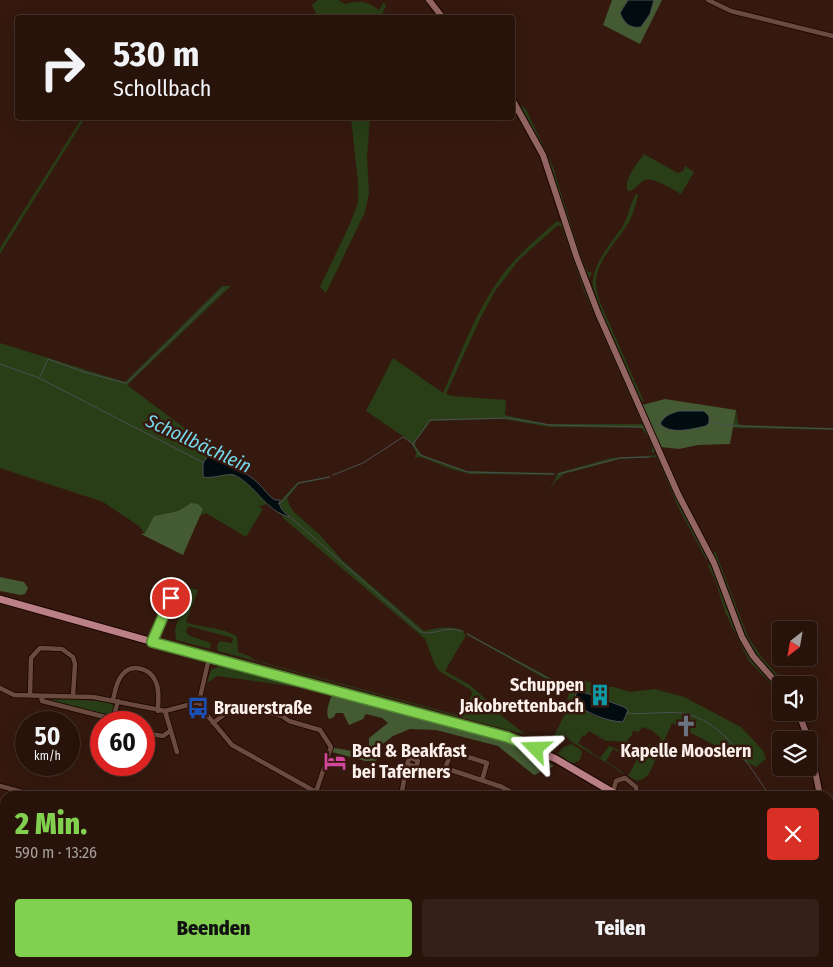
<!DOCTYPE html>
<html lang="de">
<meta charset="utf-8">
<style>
:root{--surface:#28130a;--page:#342018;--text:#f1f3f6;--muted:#a59e9c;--line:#44322b;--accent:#82d050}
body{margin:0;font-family:"Fira Sans Condensed",sans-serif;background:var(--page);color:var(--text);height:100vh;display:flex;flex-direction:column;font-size:19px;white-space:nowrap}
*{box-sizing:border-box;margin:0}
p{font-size:16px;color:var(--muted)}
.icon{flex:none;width:28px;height:28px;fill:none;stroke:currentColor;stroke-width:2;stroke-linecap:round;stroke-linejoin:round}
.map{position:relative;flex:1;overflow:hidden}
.details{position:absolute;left:0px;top:791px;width:834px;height:176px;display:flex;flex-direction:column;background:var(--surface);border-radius:15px 15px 0 0;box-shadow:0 5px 20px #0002,0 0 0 1px var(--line)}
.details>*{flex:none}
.guide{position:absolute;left:15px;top:15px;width:500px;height:105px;border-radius:5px;box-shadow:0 5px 20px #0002,0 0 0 1px var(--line);background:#28130a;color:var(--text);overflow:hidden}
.needle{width:32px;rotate:211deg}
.fabs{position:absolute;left:772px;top:621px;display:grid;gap:10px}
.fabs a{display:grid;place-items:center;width:45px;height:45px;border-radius:5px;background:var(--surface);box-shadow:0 5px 20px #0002,0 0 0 1px var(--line);font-size:25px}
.speed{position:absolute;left:15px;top:711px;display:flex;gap:10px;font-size:25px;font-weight:700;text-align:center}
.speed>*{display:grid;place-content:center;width:65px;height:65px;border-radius:50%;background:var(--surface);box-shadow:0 5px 20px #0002,0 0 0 1px var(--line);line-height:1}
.speed small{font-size:12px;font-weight:400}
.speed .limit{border:8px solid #d22;background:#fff;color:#111}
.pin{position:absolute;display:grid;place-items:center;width:42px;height:42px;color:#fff;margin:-21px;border:2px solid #fff;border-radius:50%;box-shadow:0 1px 5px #0007}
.me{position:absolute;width:55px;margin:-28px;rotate:292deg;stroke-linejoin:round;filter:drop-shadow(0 0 4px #0008)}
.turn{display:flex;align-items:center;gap:18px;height:105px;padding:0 15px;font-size:22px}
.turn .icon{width:65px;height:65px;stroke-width:2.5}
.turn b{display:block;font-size:35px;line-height:42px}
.round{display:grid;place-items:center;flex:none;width:52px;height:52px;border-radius:5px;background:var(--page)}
.overview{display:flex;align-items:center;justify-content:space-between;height:85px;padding:0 15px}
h1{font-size:30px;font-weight:800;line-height:38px;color:var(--accent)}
.action{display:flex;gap:10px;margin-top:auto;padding:10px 15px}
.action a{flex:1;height:58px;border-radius:5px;background:var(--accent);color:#111;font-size:20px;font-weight:800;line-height:58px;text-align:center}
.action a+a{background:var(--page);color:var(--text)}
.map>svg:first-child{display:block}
.green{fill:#293d17;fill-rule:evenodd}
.forest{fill:#445a32;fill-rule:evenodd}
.water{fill:#000c10;stroke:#4c5052}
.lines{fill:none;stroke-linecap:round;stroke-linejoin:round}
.stream{stroke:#4c5052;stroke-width:1}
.street-casing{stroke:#1b0400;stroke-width:6}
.secondary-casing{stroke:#1b0400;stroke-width:8}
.primary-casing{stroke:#1b0400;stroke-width:9}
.street{stroke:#6b4b3f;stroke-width:4.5}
.secondary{stroke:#936562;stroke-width:6}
.primary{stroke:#bb8086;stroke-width:7}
.route-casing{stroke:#548734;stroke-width:12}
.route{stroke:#82d050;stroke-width:9}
.labels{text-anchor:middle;stroke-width:5;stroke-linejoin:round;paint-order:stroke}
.poi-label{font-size:18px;font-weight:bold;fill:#fcf0ec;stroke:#35190e;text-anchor:start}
.water-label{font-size:19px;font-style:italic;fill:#76d9ed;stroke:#35190e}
</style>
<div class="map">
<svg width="833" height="967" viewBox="0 0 833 967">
<rect width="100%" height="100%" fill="#35190e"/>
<path class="green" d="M 318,0 L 338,0 L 345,4 C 359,0 367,1 379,10 L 384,2 L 386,6 L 381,17 L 318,17 L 312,5 Z
M 520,105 L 526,109 L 553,167 L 581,257 L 588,272 L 592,272 L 589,279 L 582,263 L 550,164 Z
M 82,118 L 85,118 L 0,254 L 0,248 Z
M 351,118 L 370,118 L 367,158 L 369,193 L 365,212 L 326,293 L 320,287 L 350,224 L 358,203 L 358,183 Z
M 644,154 L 678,173 L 683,171 L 685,166 L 694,172 L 681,194 C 673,190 651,175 643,181 C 638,184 636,189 630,191 L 627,190 C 625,177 637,164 644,154 Z
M 636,194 L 638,194 C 636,204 634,212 630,220 C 619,240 597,259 596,282 C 596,292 599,300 603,309 L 644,402 L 640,401 C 630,378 589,300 593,279 C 596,259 612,242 623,226 C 629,215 631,201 636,194 Z
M 557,221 L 560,223 L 563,222 L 591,302 L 656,449 L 655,452 L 651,453 C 655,446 647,434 641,428 L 549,427 L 504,419 L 431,421 L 415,442 L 416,447 L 422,455 L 467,471 L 555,473 L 554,475 L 470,474 L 451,469 L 421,457 L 415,458 L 416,452 L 410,441 L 366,411 L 393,358 L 443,393 C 462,351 478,305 507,269 C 522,251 540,236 557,221 ZM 558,225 L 562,227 L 584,291 L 642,423 L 641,424 L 548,424 L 505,415 L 506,400 L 453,396 L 446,394 L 479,321 L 495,291 L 519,260 Z
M 222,286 L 231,286 L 127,385 L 206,444 C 209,458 203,463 204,477 C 213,479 220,475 228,474 C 241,474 258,495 267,504 L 259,507 L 263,509 L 246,537 L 206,513 L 200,516 L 203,509 L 191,503 L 178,511 L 154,516 L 145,534 L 139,526 L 103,502 L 0,468 L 0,343 L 125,382 Z
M 736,410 L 738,423 L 742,425 L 833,428 L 833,430 L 733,428 Z
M 658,455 L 684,512 L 708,557 L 707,561 L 679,509 L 657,457 L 620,459 L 564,474 L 555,482 L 549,491 L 558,473 L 611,458 Z
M 330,476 L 324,479 L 299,484 L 287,498 L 290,506 L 294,512 L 320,535 L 343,561 L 424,631 C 437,628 452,625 464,631 L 463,633 L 466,635 L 445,671 L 470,685 L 490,703 L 493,709 L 526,735 L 218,651 L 217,647 L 219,641 L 232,643 L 233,638 L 188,626 L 186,632 L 190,636 L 211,643 L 210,649 L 176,640 L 175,629 L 190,588 L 198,590 L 186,622 C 203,629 222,626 237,637 L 238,652 L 249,656 L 254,660 L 461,716 L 472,695 L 471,690 L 439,671 L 435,665 L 425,639 L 283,518 L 282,515 L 288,516 L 282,510 L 279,502 L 297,483 Z
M 715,551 L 748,637 L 763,659 L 787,685 L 782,685 L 757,657 L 745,638 L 713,554 Z
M 711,563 L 738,636 L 759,667 L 781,692 L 781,694 L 749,661 L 725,612 L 716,582 L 708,566 Z
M 467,633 L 565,686 L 578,678 L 600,686 L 614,687 L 630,692 L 655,689 L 684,697 L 741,727 L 757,744 L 764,752 L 766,759 L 756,767 L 672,723 L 649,774 L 643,779 L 637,781 L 628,776 L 637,759 L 622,751 L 623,744 L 618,741 L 606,741 L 589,731 L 585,736 L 583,735 L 578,743 L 600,758 L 609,746 L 619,750 L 618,752 L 613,749 L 606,761 L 625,774 L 620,772 L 612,766 L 570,741 C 567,736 564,734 558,736 L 550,746 L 545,746 L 525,732 L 547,745 L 550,744 L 569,706 L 567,702 L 569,692 L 466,634 ZM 581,691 L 624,707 L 618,722 L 594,716 L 573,703 L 575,693 ZM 642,727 L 651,730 L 661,738 L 654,748 L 649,744 L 643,752 L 627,740 L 633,734 L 632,731 L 639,732 Z
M 220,654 L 491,727 L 530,739 L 534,740 L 535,745 L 505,733 L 252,665 Z
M 220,666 L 290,683 L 297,687 L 217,676 L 207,683 L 211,670 Z
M 73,699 L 109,702 L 113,705 L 114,709 L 112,713 L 106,715 L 48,700 Z
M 571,744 L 580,749 L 582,753 L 580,760 L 574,763 L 569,762 L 558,754 L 562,748 Z"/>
<path class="forest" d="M 612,0 L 628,0 L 622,8 L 641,27 L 650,14 L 654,0 L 662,0 L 640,44 L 603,25 Z
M 665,399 L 736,410 L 730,444 L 698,445 L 679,449 L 661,447 L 642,405 ZM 679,411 L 704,411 L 689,430 L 668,430 Z
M 191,503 L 198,504 L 203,509 L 183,555 L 141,534 L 145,533 L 154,516 L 178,511 Z
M 0,577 L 24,582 L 28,588 L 25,594 L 21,595 L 0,591 Z
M 336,695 L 341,695 L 477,732 L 529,751 L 554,766 L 534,775 L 498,746 L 436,730 L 410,729 L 393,736 L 380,746 L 376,761 L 365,761 L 332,752 L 334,748 L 352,751 L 369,746 L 369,738 L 388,723 L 382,718 L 366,714 L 363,719 L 349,725 L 343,713 L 336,713 L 334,717 L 329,719 C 325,713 329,703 331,697 Z"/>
<path class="water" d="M 628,0 L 654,0 L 650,14 L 641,27 C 630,29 624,23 620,13 Z
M 679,411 L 704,411 L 709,416 L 709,423 L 706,426 C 692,429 671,435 660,424 C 664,416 669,414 679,411 Z
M 208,456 C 221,457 249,474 259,484 C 265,490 268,496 275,500 L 280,500 C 278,508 284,512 290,517 C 266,512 255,484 234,475 C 227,473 213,479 203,477 L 203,463 Z
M 577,691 L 589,694 L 624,707 L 628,710 L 623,722 C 604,721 589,713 573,703 Z"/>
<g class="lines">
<path class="stream" d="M 0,364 L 39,378 L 204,463
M 40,377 L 48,359 L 84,372 L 125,383 L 127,383 L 223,289
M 709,423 L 741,426 L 833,429
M 655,425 L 661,424
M 413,444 L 430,420 L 507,418 L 550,425 L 643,427
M 558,474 L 620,458 L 649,457
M 333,475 L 363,463 L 403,437 L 412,443 L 420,455 L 468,472 L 554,474
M 278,504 L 283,501 L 298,483 L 330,477
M 289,516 L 421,632 C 437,636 446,624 463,632
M 467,634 L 577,694
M 627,713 C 645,715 664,711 682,713 C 723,719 749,766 770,796"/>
<g class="street-casing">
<path id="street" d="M 708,0 L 731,11 L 833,36
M 152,642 L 171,598 L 165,590 L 159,589
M 209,658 L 199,702 L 202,709 L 232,745 L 316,792 L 319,796
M 0,688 L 14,695 L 93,697 L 165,711 L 199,702
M 30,695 L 31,658 L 40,648 L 62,649 L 73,657 L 75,664 L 73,696
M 41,696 L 42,701 L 113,719 L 118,701
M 113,700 C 115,692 116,682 122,675 C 131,663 149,668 155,680 C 160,689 158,701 158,711
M 165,711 L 177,752
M 213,723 L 237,705 L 282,716 L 289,721 L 320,730 L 331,747 L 316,792
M 144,733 L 163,736 L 170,731
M 407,764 L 409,759 L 411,758 L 418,761 L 416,767
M 445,768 L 452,752 L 487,763 L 482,780
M 0,786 L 37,796
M 613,792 L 616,781 L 625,778 L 636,787 L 637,796
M 409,796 L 402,791 L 407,764 L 441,775 L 443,774 L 445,768 L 502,787 L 518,796
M 829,945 L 833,947
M 829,961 L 833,961
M 418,962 L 429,967
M 356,967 L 358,962
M 491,967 L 493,962
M 677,967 L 679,962
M 687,967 L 688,962"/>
</g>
<g class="secondary-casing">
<path id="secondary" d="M 429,0 L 443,18
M 512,99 L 543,155 L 577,258 L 598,313 L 678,494 L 714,563 L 742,637 L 753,656 L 781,688
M 798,712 L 809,740
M 809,740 L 820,796
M 829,823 L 833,832"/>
</g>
<g class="primary-casing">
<path id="primary" d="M 0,599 L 246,668 L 355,695 L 507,737 L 556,759 L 619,796
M 829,899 L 833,898"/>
</g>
<use href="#street" class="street"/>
<use href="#secondary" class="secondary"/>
<use href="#primary" class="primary"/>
</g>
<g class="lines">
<g class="route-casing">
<path id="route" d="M 171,598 L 152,642 L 507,737 L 536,749"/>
</g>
<use href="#route" class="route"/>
</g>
<defs>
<g id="building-bare" transform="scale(1.725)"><path d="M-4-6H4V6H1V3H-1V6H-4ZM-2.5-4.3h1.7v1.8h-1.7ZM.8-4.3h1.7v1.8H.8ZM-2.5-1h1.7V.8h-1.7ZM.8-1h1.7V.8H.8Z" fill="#0f9aa8" stroke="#35190e" stroke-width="2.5" paint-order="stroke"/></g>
<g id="bus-bare" transform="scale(1.725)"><path d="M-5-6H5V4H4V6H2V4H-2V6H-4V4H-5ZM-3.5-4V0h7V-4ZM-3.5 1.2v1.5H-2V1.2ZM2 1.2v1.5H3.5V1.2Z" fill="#1a4fb4" stroke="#35190e" stroke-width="2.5" paint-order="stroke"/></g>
<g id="church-bare" transform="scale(1.725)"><path d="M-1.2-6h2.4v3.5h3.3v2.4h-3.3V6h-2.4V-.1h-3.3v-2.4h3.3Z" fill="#6b7280" stroke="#35190e" stroke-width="2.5" paint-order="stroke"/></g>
<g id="hotel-bare" transform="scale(1.725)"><path d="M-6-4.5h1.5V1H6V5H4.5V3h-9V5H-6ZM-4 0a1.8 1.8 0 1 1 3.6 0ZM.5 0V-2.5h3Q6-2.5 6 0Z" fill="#d1479c" stroke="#35190e" stroke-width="2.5" paint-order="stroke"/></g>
</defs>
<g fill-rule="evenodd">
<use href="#building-bare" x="600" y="695"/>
<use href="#bus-bare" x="198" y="708"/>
<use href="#church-bare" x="686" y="726"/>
<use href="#hotel-bare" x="335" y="761"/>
</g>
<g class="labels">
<g class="poi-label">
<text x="584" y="691" text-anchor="end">Schuppen<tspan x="584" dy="21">Jakobrettenbach</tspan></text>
<text x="214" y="714">Brauerstraße</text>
<text x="352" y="757">Bed &amp; Beakfast<tspan x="352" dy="21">bei Taferners</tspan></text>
<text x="686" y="757" text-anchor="middle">Kapelle Mooslern</text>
</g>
<g class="water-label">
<text transform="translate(199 443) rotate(25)" y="7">Schollbächlein</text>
</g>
</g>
</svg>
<div class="fabs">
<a><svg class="needle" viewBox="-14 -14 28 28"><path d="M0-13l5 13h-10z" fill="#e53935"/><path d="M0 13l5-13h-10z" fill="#a59e9c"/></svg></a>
<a><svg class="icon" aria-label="sound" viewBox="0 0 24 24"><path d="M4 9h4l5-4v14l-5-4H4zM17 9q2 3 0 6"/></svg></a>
<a><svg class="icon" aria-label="layers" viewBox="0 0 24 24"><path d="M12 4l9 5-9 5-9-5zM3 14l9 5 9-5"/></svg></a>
</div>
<div class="speed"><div>50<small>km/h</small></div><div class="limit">60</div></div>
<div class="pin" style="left:171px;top:598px;background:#d93025"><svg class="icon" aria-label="arrive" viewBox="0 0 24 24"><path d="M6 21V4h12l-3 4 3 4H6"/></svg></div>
<svg class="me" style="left:536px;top:749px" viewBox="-20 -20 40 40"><path d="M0-17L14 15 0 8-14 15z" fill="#82d050" stroke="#fff" stroke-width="4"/></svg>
<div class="guide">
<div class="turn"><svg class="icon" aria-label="right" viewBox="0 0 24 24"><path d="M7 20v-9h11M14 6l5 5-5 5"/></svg><div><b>530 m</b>Schollbach</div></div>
</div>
<section class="details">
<div class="overview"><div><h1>2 Min.</h1><p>590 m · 13:26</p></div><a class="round" style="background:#d93025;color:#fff"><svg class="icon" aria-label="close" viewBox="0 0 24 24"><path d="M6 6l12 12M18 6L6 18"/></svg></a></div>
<div class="action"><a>Beenden</a><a>Teilen</a></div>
</section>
</div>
